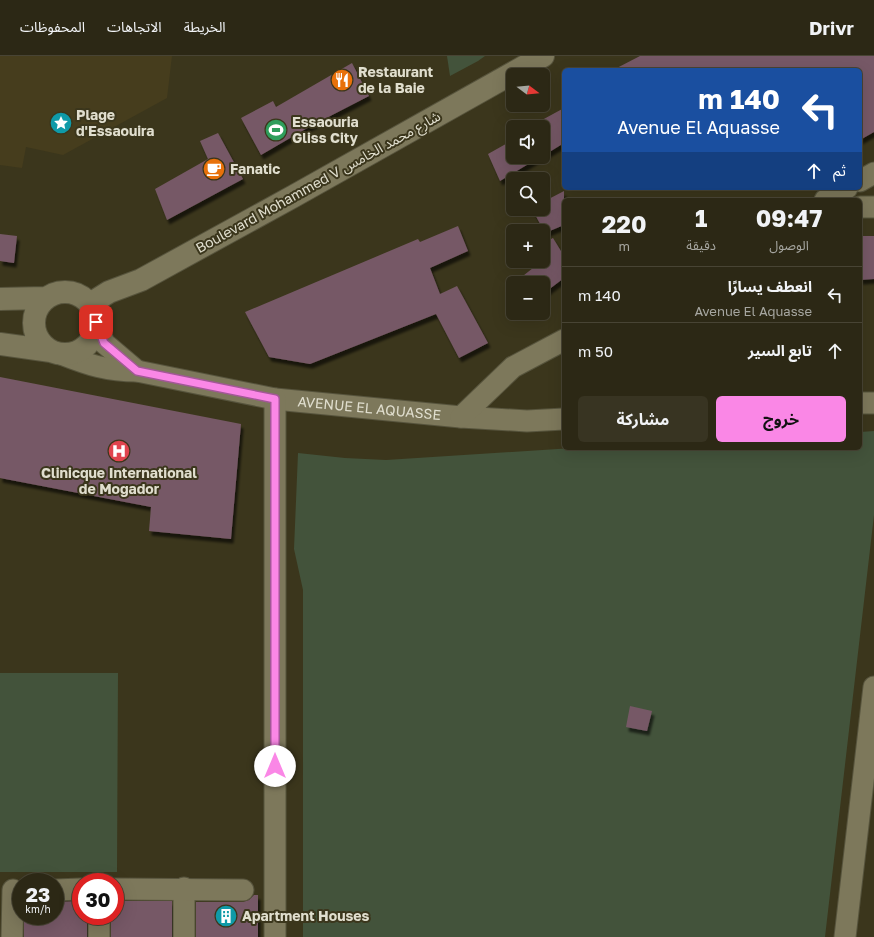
<!DOCTYPE html>
<html lang="ar">
<meta charset="utf-8">
<style>
:root{--surface:#2c2815;--page:#383422;--text:#f1f3f6;--muted:#a6a6a0;--line:#484434;--accent:#fa87e6}
body{margin:0;font-family:"Golos Text","Noto Sans Arabic",sans-serif;background:var(--page);color:var(--text);direction:rtl;height:100vh;display:flex;flex-direction:column;font-size:15px;white-space:nowrap}
*{box-sizing:border-box;margin:0}
p{font-size:13px;color:var(--muted)}
.icon{flex:none;width:22px;height:22px;fill:none;stroke:currentColor;stroke-width:2;stroke-linecap:round;stroke-linejoin:round}
.map{position:relative;flex:1;overflow:hidden;direction:ltr}
.panel{position:absolute;left:562px;top:142px;width:300px;height:252px;display:flex;flex-direction:column;background:var(--surface);border-radius:6px;box-shadow:0 4px 16px #0002,0 0 0 1px var(--line);direction:rtl}
.panel>*{flex:none}
.hud{position:absolute;left:562px;top:12px;width:300px;height:122px;border-radius:6px;box-shadow:0 4px 16px #0002,0 0 0 1px var(--line);direction:rtl;background:#1a4fa0;color:#fff;overflow:hidden}
.needle{width:26px;rotate:106deg}
.fabs{position:absolute;left:506px;top:12px;display:grid;gap:8px}
.fabs a{display:grid;place-items:center;width:44px;height:44px;border-radius:6px;background:var(--surface);box-shadow:0 4px 16px #0002,0 0 0 1px var(--line);font-size:20px}
.speed{position:absolute;left:12px;top:817px;display:flex;gap:8px;font-size:20px;font-weight:700;text-align:center}
.speed>*{display:grid;place-content:center;width:52px;height:52px;border-radius:50%;background:var(--surface);box-shadow:0 4px 16px #0002,0 0 0 1px var(--line);line-height:1}
.speed small{font-size:10px;font-weight:400}
.speed .limit{border:6px solid #d22;background:#fff;color:#111}
.pin{position:absolute;display:grid;place-items:center;width:34px;height:34px;color:#fff;margin:-17px;border-radius:8px;box-shadow:0 2px 6px #0006}
.me{position:absolute;width:44px;margin:-22px;rotate:0deg;stroke-linejoin:round;filter:drop-shadow(0 0 3px #0008)}
.turn{display:flex;align-items:center;gap:14px;height:84px;padding:0 16px;font-size:18px}
.turn .icon{width:52px;height:52px;stroke-width:2.5}
.turn b{display:block;font-size:28px;line-height:34px}
.then{display:flex;align-items:center;height:38px;padding:0 16px;background:#0003;gap:8px;font-size:15px}
.eta{display:flex;justify-content:space-evenly;align-items:center;height:68px;text-align:center}
.eta b{font-size:24px;font-weight:700;line-height:28px}
.button{display:flex;gap:8px;margin-top:auto;padding:8px 16px}
.button a{flex:1;height:46px;border-radius:6px;background:var(--accent);color:#111;font-size:16px;font-weight:700;line-height:46px;text-align:center}
.button a+a{background:var(--page);color:var(--text)}
ul{padding:0;list-style:none}
li{display:flex;align-items:center;gap:12px;height:56px;padding:0 16px;border-top:1px solid var(--line)}
li div{flex:1}
li b{display:block;font-size:15px}
li em{font-style:normal}
header{display:flex;align-items:center;gap:24px;box-sizing:border-box;height:56px;padding:0 20px;background:var(--surface);border-bottom:1px solid var(--line)}
header strong{font-size:19px}
nav{display:flex;gap:22px;margin-inline-start:auto;font-size:14px}
.map>svg:first-child{display:block}
.green{fill:#43533b}
.sand{fill:#463d1d}
.building{fill:#765966;filter:url(#shadow)}
.lines{fill:none;stroke-linecap:round;stroke-linejoin:round}
.street-casing{stroke:#57543d;stroke-width:23}
.secondary-casing{stroke:#57543d;stroke-width:24}
.street{stroke:#7d785b;stroke-width:21}
.secondary{stroke:#7d785b;stroke-width:22}
.route-casing{stroke:#a25896;stroke-width:10}
.route{stroke:#fa87e6;stroke-width:7}
.labels{text-anchor:middle;stroke-width:4;stroke-linejoin:round;paint-order:stroke}
.poi-label{font-size:14px;font-weight:bold;fill:#e0dece;stroke:#3b361c;text-anchor:start}
.street-label{font-size:14px;fill:#e0dece;stroke:#3b361c}
</style>
<header>
<strong>Drivr</strong>
<nav><a>الخريطة</a><a>الاتجاهات</a><a>المحفوظات</a></nav>
</header>
<div class="map">
<svg width="874" height="881" viewBox="0 0 874 881">
<defs>
<filter id="shadow"><feDropShadow dx="2.5" dy="4.5" stdDeviation="1" flood-color="#0009"/></filter>
</defs>
<rect width="100%" height="100%" fill="#3b361c"/>
<path class="green" d="M 447,0 L 485,0 L 478,5 L 450,20 Z
M 874,375 L 874,459 L 825,881 L 303,881 L 303,534 L 294,493 L 298,397 L 345,402 L 386,404 L 573,392 L 860,392 L 860,376 Z
M 0,617 L 118,617 L 117,816 L 0,816 Z"/>
<path class="sand" d="M 0,0 L 172,0 L 167,42 L 63,99 L 26,91 L 22,112 L 0,109 Z"/>
<path class="building" d="M 640,0 L 874,0 L 874,76 L 860,84 L 860,14 L 613,14 Z
M 352,7 L 369,40 L 309,71 L 261,99 L 241,62 L 273,45 L 276,51 Z
M 564,52 L 564,87 L 543,100 L 544,68 L 542,64 Z
M 218,77 L 243,123 L 167,164 L 155,133 L 208,103 L 200,85 Z
M 513,84 L 513,101 L 540,101 L 500,125 L 488,98 Z
M 564,135 L 564,169 L 545,177 L 532,153 L 543,153 L 543,146 Z
M 458,170 L 468,195 L 430,212 L 440,238 L 457,230 L 488,287 L 459,302 L 436,258 L 310,308 L 269,301 L 245,256 L 418,183 L 420,186 Z
M 0,178 L 17,180 L 14,207 L 0,205 Z
M 860,180 L 874,180 L 874,223 L 860,224 Z
M 553,182 L 564,200 L 564,222 L 543,238 L 543,227 L 514,227 L 533,212 L 529,205 L 543,205 L 543,187 Z
M 0,321 L 241,368 L 231,483 L 149,475 L 151,451 L 0,422 Z
M 630,650 L 652,655 L 647,675 L 626,671 Z
M 254,839 L 258,839 L 258,881 L 196,881 L 196,846 L 243,846 L 249,844 Z
M 81,845 L 81,860 L 87,860 L 87,881 L 24,881 L 24,860 L 55,860 L 55,846 Z
M 115,845 L 172,845 L 172,881 L 111,881 L 111,860 L 115,860 Z"/>
<g class="lines">
<g class="street-casing">
<g id="street">
<path d="M 860,125 L 874,117"/>
<path d="M 825,144 L 847,132"/>
<path d="M 860,151 L 874,151"/>
<path d="M 96,266 L 104,287 L 137,315"/>
<path id="s1" d="M 61,298 C 89,309 107,315 137,315 L 275,343 L 461,361 L 527,365 L 564,363"/>
<path d="M 275,343 L 275,881"/>
<path d="M 860,347 L 874,347"/>
<path d="M 461,361 L 513,311 L 564,284"/>
<path d="M 184,832 L 184,881"/>
<path d="M 115,833 L 243,834"/>
<path d="M 55,834 L 81,833"/>
<path d="M 12,881 L 13,834"/>
<path d="M 99,881 L 99,860"/>
<path d="M 845,881 L 874,631"/>
</g>
</g>
<g class="secondary-casing">
<path id="secondary" d="M34 267a31 31 0 1 1 62 0a31 31 0 1 1-62 0Z
M 0,243 L 45,242
M 90,248 L 109,236 L 141,224 L 294,140 L 543,0
M 0,288 L 51,295"/>
</g>
<use href="#street" class="street"/>
<use href="#secondary" class="secondary"/>
</g>
<g class="lines">
<g class="route-casing">
<path id="route" d="M 96,266 L 104,287 L 137,315 L 275,343 L 275,710"/>
</g>
<use href="#route" class="route"/>
</g>
<defs>
<g id="restaurant-disc" transform="scale(1.15)"><circle r="9.5" fill="#e8710a" stroke="#3b361c"/><path d="M-5-6h1v4h1v-4h1v4h1v-4h1v5L-1.5 .5V6h-2V.5L-5-1ZM5-6V6H3V1.5H1.5Q1.5-4 5-6Z" fill="#fff"/></g>
<g id="sight-disc" transform="scale(1.15)"><circle r="9.5" fill="#0f9aa8" stroke="#3b361c"/><path d="M0-6L1.8-2.2L6-1.7L2.9 1.2L3.7 5.4L0 3.3L-3.7 5.4L-2.9 1.2L-6-1.7L-1.8-2.2Z" fill="#fff"/></g>
<g id="stadium-disc" transform="scale(1.15)"><circle r="9.5" fill="#2e9e5b" stroke="#3b361c"/><path d="M0-5a6.5 5 0 1 0 0 10a6.5 5 0 1 0 0-10ZM-3.5-1.8h7v3.6h-7Z" fill="#fff"/></g>
<g id="cafe-disc" transform="scale(1.15)"><circle r="9.5" fill="#e8710a" stroke="#3b361c"/><path d="M-5.5-4.5H6V0H3Q3 3.5 0 3.5H-2.5Q-5.5 3.5-5.5 0ZM3-3.2v2h1.7v-2ZM-6 4.5H4V6H-6Z" fill="#fff"/></g>
<g id="hospital-disc" transform="scale(1.15)"><circle r="9.5" fill="#e0444e" stroke="#3b361c"/><path d="M-5-5h3v3.5h4V-5h3V5h-3V1.5h-4V5h-3Z" fill="#fff"/></g>
<g id="building-disc" transform="scale(1.15)"><circle r="9.5" fill="#0f9aa8" stroke="#3b361c"/><path d="M-4-6H4V6H1V3H-1V6H-4ZM-2.5-4.3h1.7v1.8h-1.7ZM.8-4.3h1.7v1.8H.8ZM-2.5-1h1.7V.8h-1.7ZM.8-1h1.7V.8H.8Z" fill="#fff"/></g>
</defs>
<g fill-rule="evenodd">
<use href="#restaurant-disc" x="342" y="24"/>
<use href="#sight-disc" x="61" y="67"/>
<use href="#stadium-disc" x="276" y="74"/>
<use href="#cafe-disc" x="214" y="113"/>
<use href="#hospital-disc" x="119" y="395"/>
<use href="#building-disc" x="226" y="860"/>
</g>
<g class="labels">
<g class="poi-label">
<text x="358" y="21">Restaurant<tspan x="358" dy="16">de la Baie</tspan></text>
<text x="76" y="64">Plage<tspan x="76" dy="16">d'Essaouira</tspan></text>
<text x="292" y="71">Essaouria<tspan x="292" dy="16">Gliss City</tspan></text>
<text x="230" y="118">Fanatic</text>
<text x="119" y="422" text-anchor="middle">Clinicque International<tspan x="119" dy="16">de Mogador</tspan></text>
<text x="242" y="865">Apartment Houses</text>
</g>
<g class="street-label">
<text transform="translate(318 126) rotate(-29)" y="5">Boulevard Mohammed V شارع محمد الخامس</text>
<text dy="5" stroke="none"><textPath href="#s1" startOffset="314">AVENUE EL AQUASSE</textPath></text>
</g>
</g>
</svg>
<div class="fabs">
<a><svg class="needle" viewBox="-14 -14 28 28"><path d="M0-13l5 13h-10z" fill="#e53935"/><path d="M0 13l5-13h-10z" fill="#a6a6a0"/></svg></a>
<a><svg class="icon" aria-label="sound" viewBox="0 0 24 24"><path d="M4 9h4l5-4v14l-5-4H4zM17 9q2 3 0 6"/></svg></a>
<a><svg class="icon" aria-label="search" viewBox="0 0 24 24"><circle cx="10" cy="10" r="6"/><path d="M15 15l6 6"/></svg></a>
<a>+</a>
<a>−</a>
</div>
<div class="speed"><div>23<small>km/h</small></div><div class="limit">30</div></div>
<div class="pin" style="left:96px;top:266px;background:#d93025"><svg class="icon" aria-label="arrive" viewBox="0 0 24 24"><path d="M6 21V4h12l-3 4 3 4H6"/></svg></div>
<svg class="me" style="left:275px;top:710px" viewBox="-20 -20 40 40"><circle r="19" fill="#fff"/><path d="M0-13L10 11 0 6-10 11z" fill="#fa87e6"/></svg>
<div class="hud">
<div class="turn"><svg class="icon" aria-label="left" viewBox="0 0 24 24"><path d="M17 20v-9H6M10 6l-5 5 5 5"/></svg><div><b>140 m</b>Avenue El Aquasse</div></div>
<div class="then">ثم<svg class="icon" aria-label="ahead" viewBox="0 0 24 24"><path d="M12 20V5M6 11l6-6 6 6"/></svg></div>
</div>
<section class="panel">
<div class="eta">
<div><b>09:47</b><p>الوصول</p></div>
<div><b>1</b><p>دقيقة</p></div>
<div><b>220</b><p>m</p></div>
</div>
<ul>
<li><svg class="icon" aria-label="left" viewBox="0 0 24 24"><path d="M17 20v-9H6M10 6l-5 5 5 5"/></svg><div><b>انعطف يسارًا</b><p>Avenue El Aquasse</p></div><em>140 m</em></li>
<li><svg class="icon" aria-label="ahead" viewBox="0 0 24 24"><path d="M12 20V5M6 11l6-6 6 6"/></svg><div><b>تابع السير</b></div><em>50 m</em></li>
</ul>
<div class="button"><a>خروج</a><a>مشاركة</a></div>
</section>
</div>
